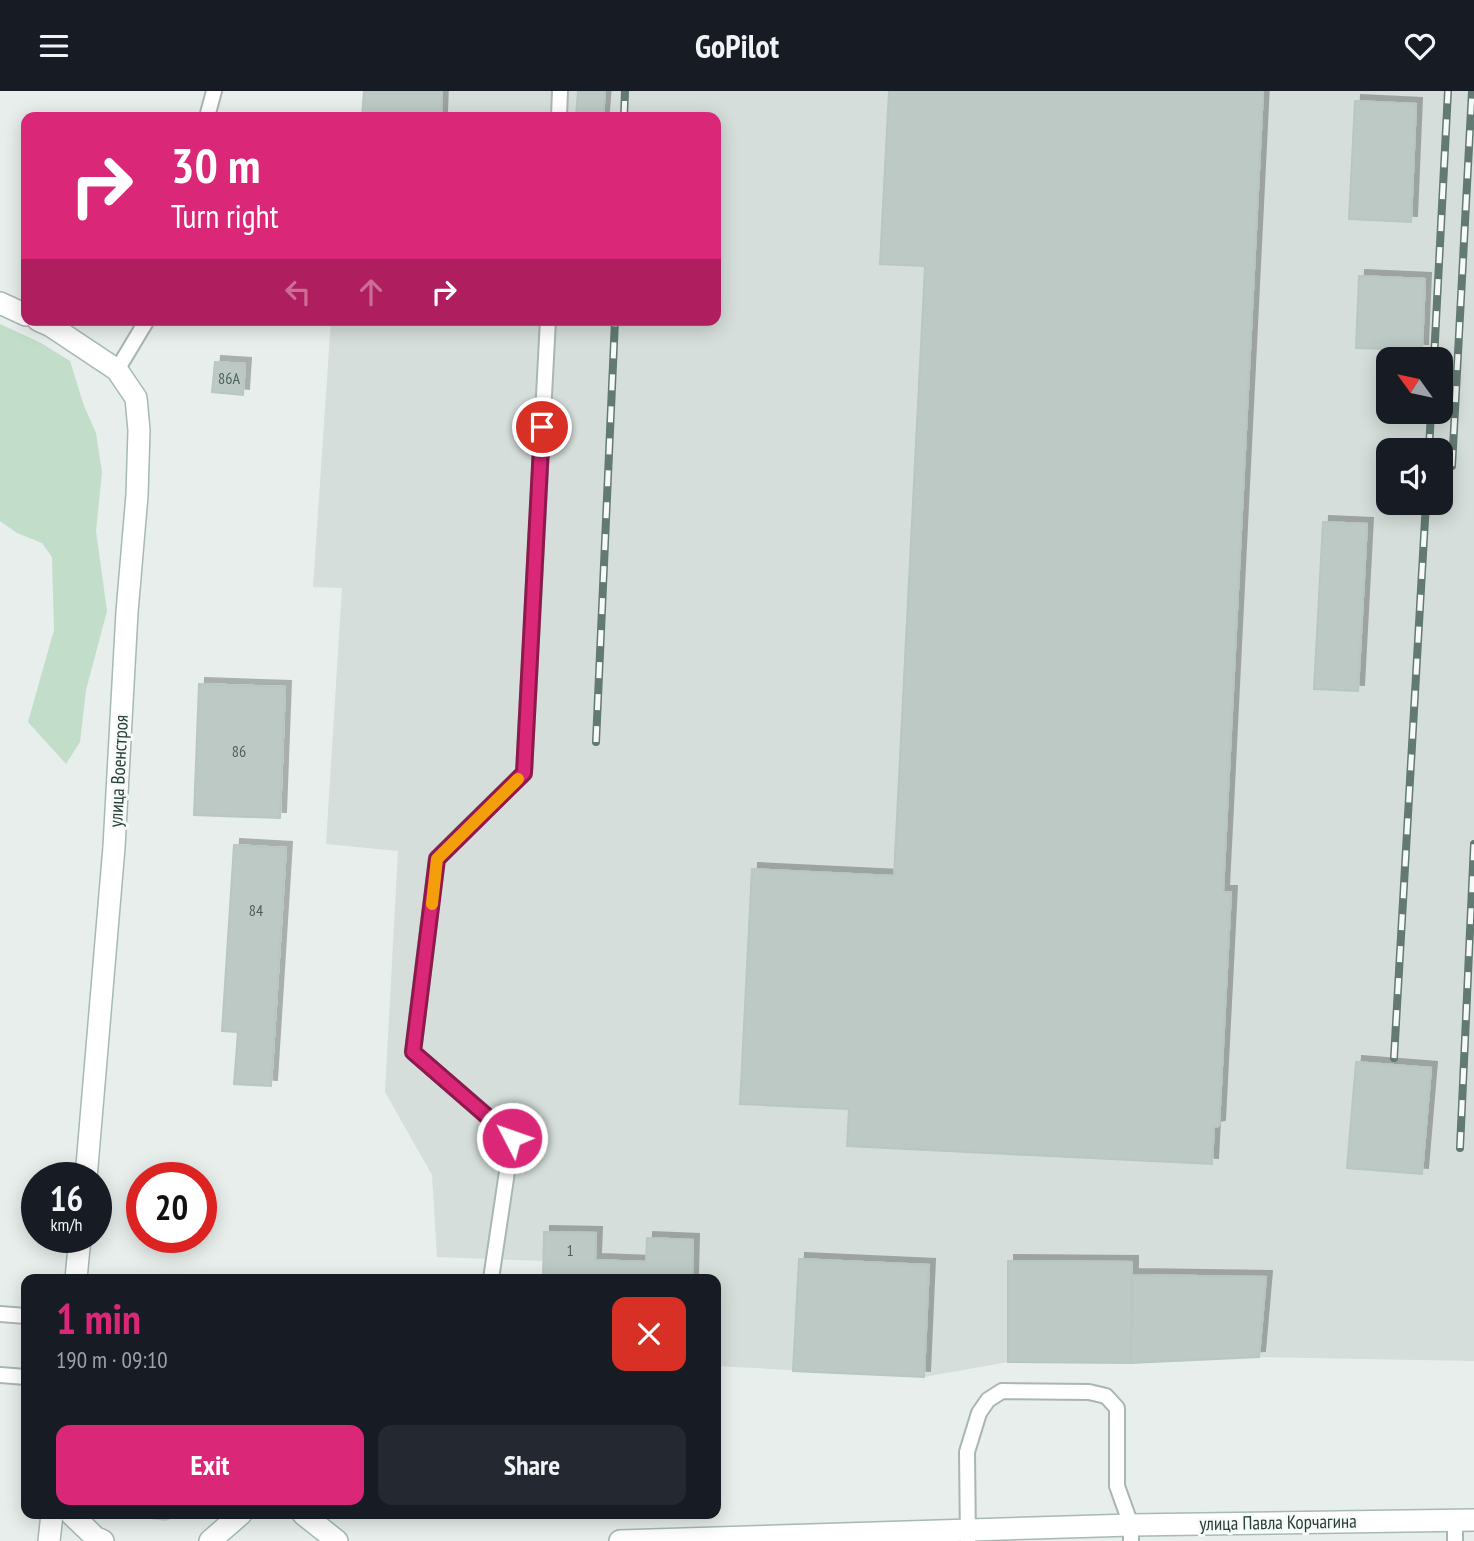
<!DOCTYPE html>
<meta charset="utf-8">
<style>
:root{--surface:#171b24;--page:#242831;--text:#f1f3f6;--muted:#9ea1a6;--accent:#db2777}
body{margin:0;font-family:"PT Sans Narrow",sans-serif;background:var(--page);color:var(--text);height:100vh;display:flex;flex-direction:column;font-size:26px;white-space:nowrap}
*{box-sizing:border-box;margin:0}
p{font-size:23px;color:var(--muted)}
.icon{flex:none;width:38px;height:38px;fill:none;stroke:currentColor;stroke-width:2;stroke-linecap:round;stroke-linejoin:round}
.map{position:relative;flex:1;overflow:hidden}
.drawer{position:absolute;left:21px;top:1183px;width:700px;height:245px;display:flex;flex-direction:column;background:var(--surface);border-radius:14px;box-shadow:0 4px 18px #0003}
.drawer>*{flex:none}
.top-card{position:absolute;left:21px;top:21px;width:700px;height:214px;border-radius:14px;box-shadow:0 4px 18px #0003;background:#db2777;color:#fff;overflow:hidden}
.needle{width:46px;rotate:303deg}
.buttons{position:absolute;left:1376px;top:256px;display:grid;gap:14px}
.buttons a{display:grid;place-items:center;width:77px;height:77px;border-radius:14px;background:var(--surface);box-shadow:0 4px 18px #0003;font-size:35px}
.speed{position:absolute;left:21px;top:1071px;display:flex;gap:14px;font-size:35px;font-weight:700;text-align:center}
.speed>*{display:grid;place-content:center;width:91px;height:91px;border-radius:50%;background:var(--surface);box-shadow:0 4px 18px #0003;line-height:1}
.speed small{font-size:18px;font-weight:400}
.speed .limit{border:10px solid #d22;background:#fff;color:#111}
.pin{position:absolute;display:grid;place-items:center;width:60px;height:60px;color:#fff;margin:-30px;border:4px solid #fff;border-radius:50%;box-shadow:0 2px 7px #0007}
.me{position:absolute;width:77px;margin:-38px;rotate:311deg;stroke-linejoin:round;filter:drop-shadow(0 0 5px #0008)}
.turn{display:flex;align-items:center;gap:24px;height:147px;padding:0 35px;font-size:32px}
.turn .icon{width:91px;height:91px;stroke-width:2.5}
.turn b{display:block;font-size:49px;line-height:60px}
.lanes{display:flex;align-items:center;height:66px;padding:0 35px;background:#0003;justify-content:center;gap:35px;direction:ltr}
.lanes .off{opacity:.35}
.round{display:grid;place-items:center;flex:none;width:74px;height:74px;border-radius:14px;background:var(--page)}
.overview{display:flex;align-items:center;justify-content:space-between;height:119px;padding:0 35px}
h1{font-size:42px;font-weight:800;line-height:52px;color:var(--accent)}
.primary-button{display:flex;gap:14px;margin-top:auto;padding:14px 35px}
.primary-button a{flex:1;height:80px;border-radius:14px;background:var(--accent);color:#fff;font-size:28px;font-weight:800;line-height:80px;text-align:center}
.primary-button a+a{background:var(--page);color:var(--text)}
header{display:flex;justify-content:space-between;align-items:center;height:91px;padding:0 35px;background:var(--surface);font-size:32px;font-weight:800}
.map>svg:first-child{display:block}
.built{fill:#d5deda;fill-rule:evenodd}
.green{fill:#c2ddc9}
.building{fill:#bcc9c4;stroke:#b9c7c1;stroke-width:2;filter:url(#shadow)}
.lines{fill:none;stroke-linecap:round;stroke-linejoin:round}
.lane-casing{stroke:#aab6b2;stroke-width:18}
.secondary-casing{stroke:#a6b9b2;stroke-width:24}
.lane{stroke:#fff;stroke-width:14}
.secondary{stroke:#fff;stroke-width:21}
.rail-casing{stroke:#627a73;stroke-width:8}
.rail{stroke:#f7faf9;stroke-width:5;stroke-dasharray:16;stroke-linecap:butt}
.route-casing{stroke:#8e194d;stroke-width:18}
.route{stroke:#db2777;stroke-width:12}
.slow{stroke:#f59e0b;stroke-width:12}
.labels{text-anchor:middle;stroke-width:6;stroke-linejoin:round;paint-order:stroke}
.number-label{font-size:16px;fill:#4c625b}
.street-label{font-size:19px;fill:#273f38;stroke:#f7faf9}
</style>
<header><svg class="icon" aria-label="menu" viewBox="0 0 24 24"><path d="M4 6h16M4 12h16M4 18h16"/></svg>GoPilot<svg class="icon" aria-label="heart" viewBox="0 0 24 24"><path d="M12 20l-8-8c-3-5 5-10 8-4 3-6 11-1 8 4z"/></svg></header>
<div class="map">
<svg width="1474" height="1450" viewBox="0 0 1474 1450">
<defs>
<filter id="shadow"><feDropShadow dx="6" dy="-6" stdDeviation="0" flood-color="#0004"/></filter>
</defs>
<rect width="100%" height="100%" fill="#e7eeeb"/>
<path class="built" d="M 364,0 L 1474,0 L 1474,1270 L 1259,1266 L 1131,1272 L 1008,1271 L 924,1286 L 716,1275 L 716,1188 L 543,1188 L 543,1170 L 437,1166 L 432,1084 L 385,1001 L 398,760 L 326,753 L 342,497 L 313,496 L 331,229 L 716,229 L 716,26 L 362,26 ZM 1388,268 L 1440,268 L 1440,320 L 1388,320 ZM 1388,359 L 1440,359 L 1440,411 L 1388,411 Z"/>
<path class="green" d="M 0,233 L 41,252 L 70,270 L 84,315 L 96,342 L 102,381 L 96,440 L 107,520 L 86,599 L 80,651 L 66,673 L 28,631 L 54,539 L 52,466 L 42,452 L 17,442 L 0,430 Z
M 123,1423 L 181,1423 L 166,1430 L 126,1425 Z"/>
<path class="building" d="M 364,0 L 442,0 L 441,26 L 362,26 Z
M 578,0 L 605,0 L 603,26 L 576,26 Z
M 889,0 L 1263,0 L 1223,801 L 1231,801 L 1219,1035 L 1214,1036 L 1212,1073 L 847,1055 L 849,1018 L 740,1013 L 752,778 L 894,785 L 925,175 L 880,173 Z
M 1355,10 L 1416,13 L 1411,131 L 1349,128 Z
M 1359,185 L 1425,188 L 1422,259 L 1356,257 Z
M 215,271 L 245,273 L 243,304 L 212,301 Z
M 1323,431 L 1367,433 L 1358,600 L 1314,598 Z
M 199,593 L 285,596 L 280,727 L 194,724 Z
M 234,754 L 286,757 L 271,995 L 234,993 L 238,941 L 222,940 Z
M 1356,971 L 1431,977 L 1422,1083 L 1347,1077 Z
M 544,1141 L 596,1142 L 595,1169 L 646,1171 L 647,1147 L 693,1149 L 692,1188 L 543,1188 Z
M 799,1168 L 929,1174 L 924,1286 L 793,1280 Z
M 1008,1170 L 1132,1171 L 1131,1272 L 1008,1271 Z
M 1132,1184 L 1266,1186 L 1259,1266 L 1131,1272 Z"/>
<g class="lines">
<g class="lane-casing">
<path id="lane" d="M 207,26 L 214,0
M 559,26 L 560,0
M 117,279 L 147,229
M 491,1188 L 512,1047 L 413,961 L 437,767 L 524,682 L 548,229
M 0,1223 L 26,1225
M 0,1284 L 26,1286
M 1455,1429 L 1455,1450
M 968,1450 L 967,1361 L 979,1322 L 988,1309 L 1002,1300 L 1089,1301 L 1106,1305 L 1117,1317 L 1117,1395 L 1131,1434 L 1131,1450"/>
</g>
<g class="secondary-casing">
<path id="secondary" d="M 0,212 L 26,224
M 38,229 L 51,235 L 117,279 L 136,307 L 139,339 L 137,404 L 127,521 L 114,756 L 86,1087
M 76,1188 L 80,1146
M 71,1423 L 95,1446 L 103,1450
M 303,1423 L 337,1450
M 49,1450 L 52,1423
M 210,1450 L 241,1423
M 620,1450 L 1131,1434 L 1474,1429"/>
</g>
<use href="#lane" class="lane"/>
<use href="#secondary" class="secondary"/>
<g class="rail-casing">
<path id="rail" d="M 624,26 L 625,0
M 1434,268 L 1448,0
M 1429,359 L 1431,320
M 1452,375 L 1472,0
M 596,651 L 615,229
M 1394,967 L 1426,411
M 1460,1057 L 1474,753"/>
</g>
<use href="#rail" class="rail"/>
</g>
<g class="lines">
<g class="route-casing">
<path id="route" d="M 512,1047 L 413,961 L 437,768 L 524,682 L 542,336"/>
</g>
<use href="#route" class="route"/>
<path class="slow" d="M 432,813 L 437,768 L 518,688"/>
</g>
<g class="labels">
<g class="number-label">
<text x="229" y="293">86А</text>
<text x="239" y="666">86</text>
<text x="256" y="825">84</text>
<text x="570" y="1165">1</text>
</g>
<g class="street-label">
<text transform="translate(118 680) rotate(-87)" y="7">улица Военстроя</text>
<text transform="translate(1278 1431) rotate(-1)" y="7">улица Павла Корчагина</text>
</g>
</g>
</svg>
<div class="buttons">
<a><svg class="needle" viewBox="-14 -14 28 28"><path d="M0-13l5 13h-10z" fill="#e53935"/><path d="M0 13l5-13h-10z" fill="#9ea1a6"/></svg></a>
<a><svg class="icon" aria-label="sound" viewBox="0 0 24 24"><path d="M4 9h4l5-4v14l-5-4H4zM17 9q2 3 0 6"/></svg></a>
</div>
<div class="speed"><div>16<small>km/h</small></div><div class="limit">20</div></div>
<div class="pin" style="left:542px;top:336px;background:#d93025"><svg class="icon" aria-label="arrive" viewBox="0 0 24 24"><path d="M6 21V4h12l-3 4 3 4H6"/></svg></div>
<svg class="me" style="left:512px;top:1047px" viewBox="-20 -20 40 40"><circle r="17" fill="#db2777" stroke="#fff" stroke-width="3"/><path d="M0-11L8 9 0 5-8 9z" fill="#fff"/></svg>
<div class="top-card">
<div class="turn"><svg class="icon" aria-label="right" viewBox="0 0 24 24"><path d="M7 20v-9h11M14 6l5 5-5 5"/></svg><div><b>30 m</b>Turn right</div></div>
<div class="lanes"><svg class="icon off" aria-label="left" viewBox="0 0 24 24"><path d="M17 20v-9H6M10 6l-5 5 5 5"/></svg><svg class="icon off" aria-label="ahead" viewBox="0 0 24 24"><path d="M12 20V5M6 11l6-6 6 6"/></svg><svg class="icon" aria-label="right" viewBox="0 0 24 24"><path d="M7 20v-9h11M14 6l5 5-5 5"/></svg></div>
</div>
<section class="drawer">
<div class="overview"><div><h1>1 min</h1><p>190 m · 09:10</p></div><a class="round" style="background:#d93025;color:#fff"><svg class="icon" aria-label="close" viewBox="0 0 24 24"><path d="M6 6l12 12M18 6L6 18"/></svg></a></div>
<div class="primary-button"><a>Exit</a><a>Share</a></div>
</section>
</div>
